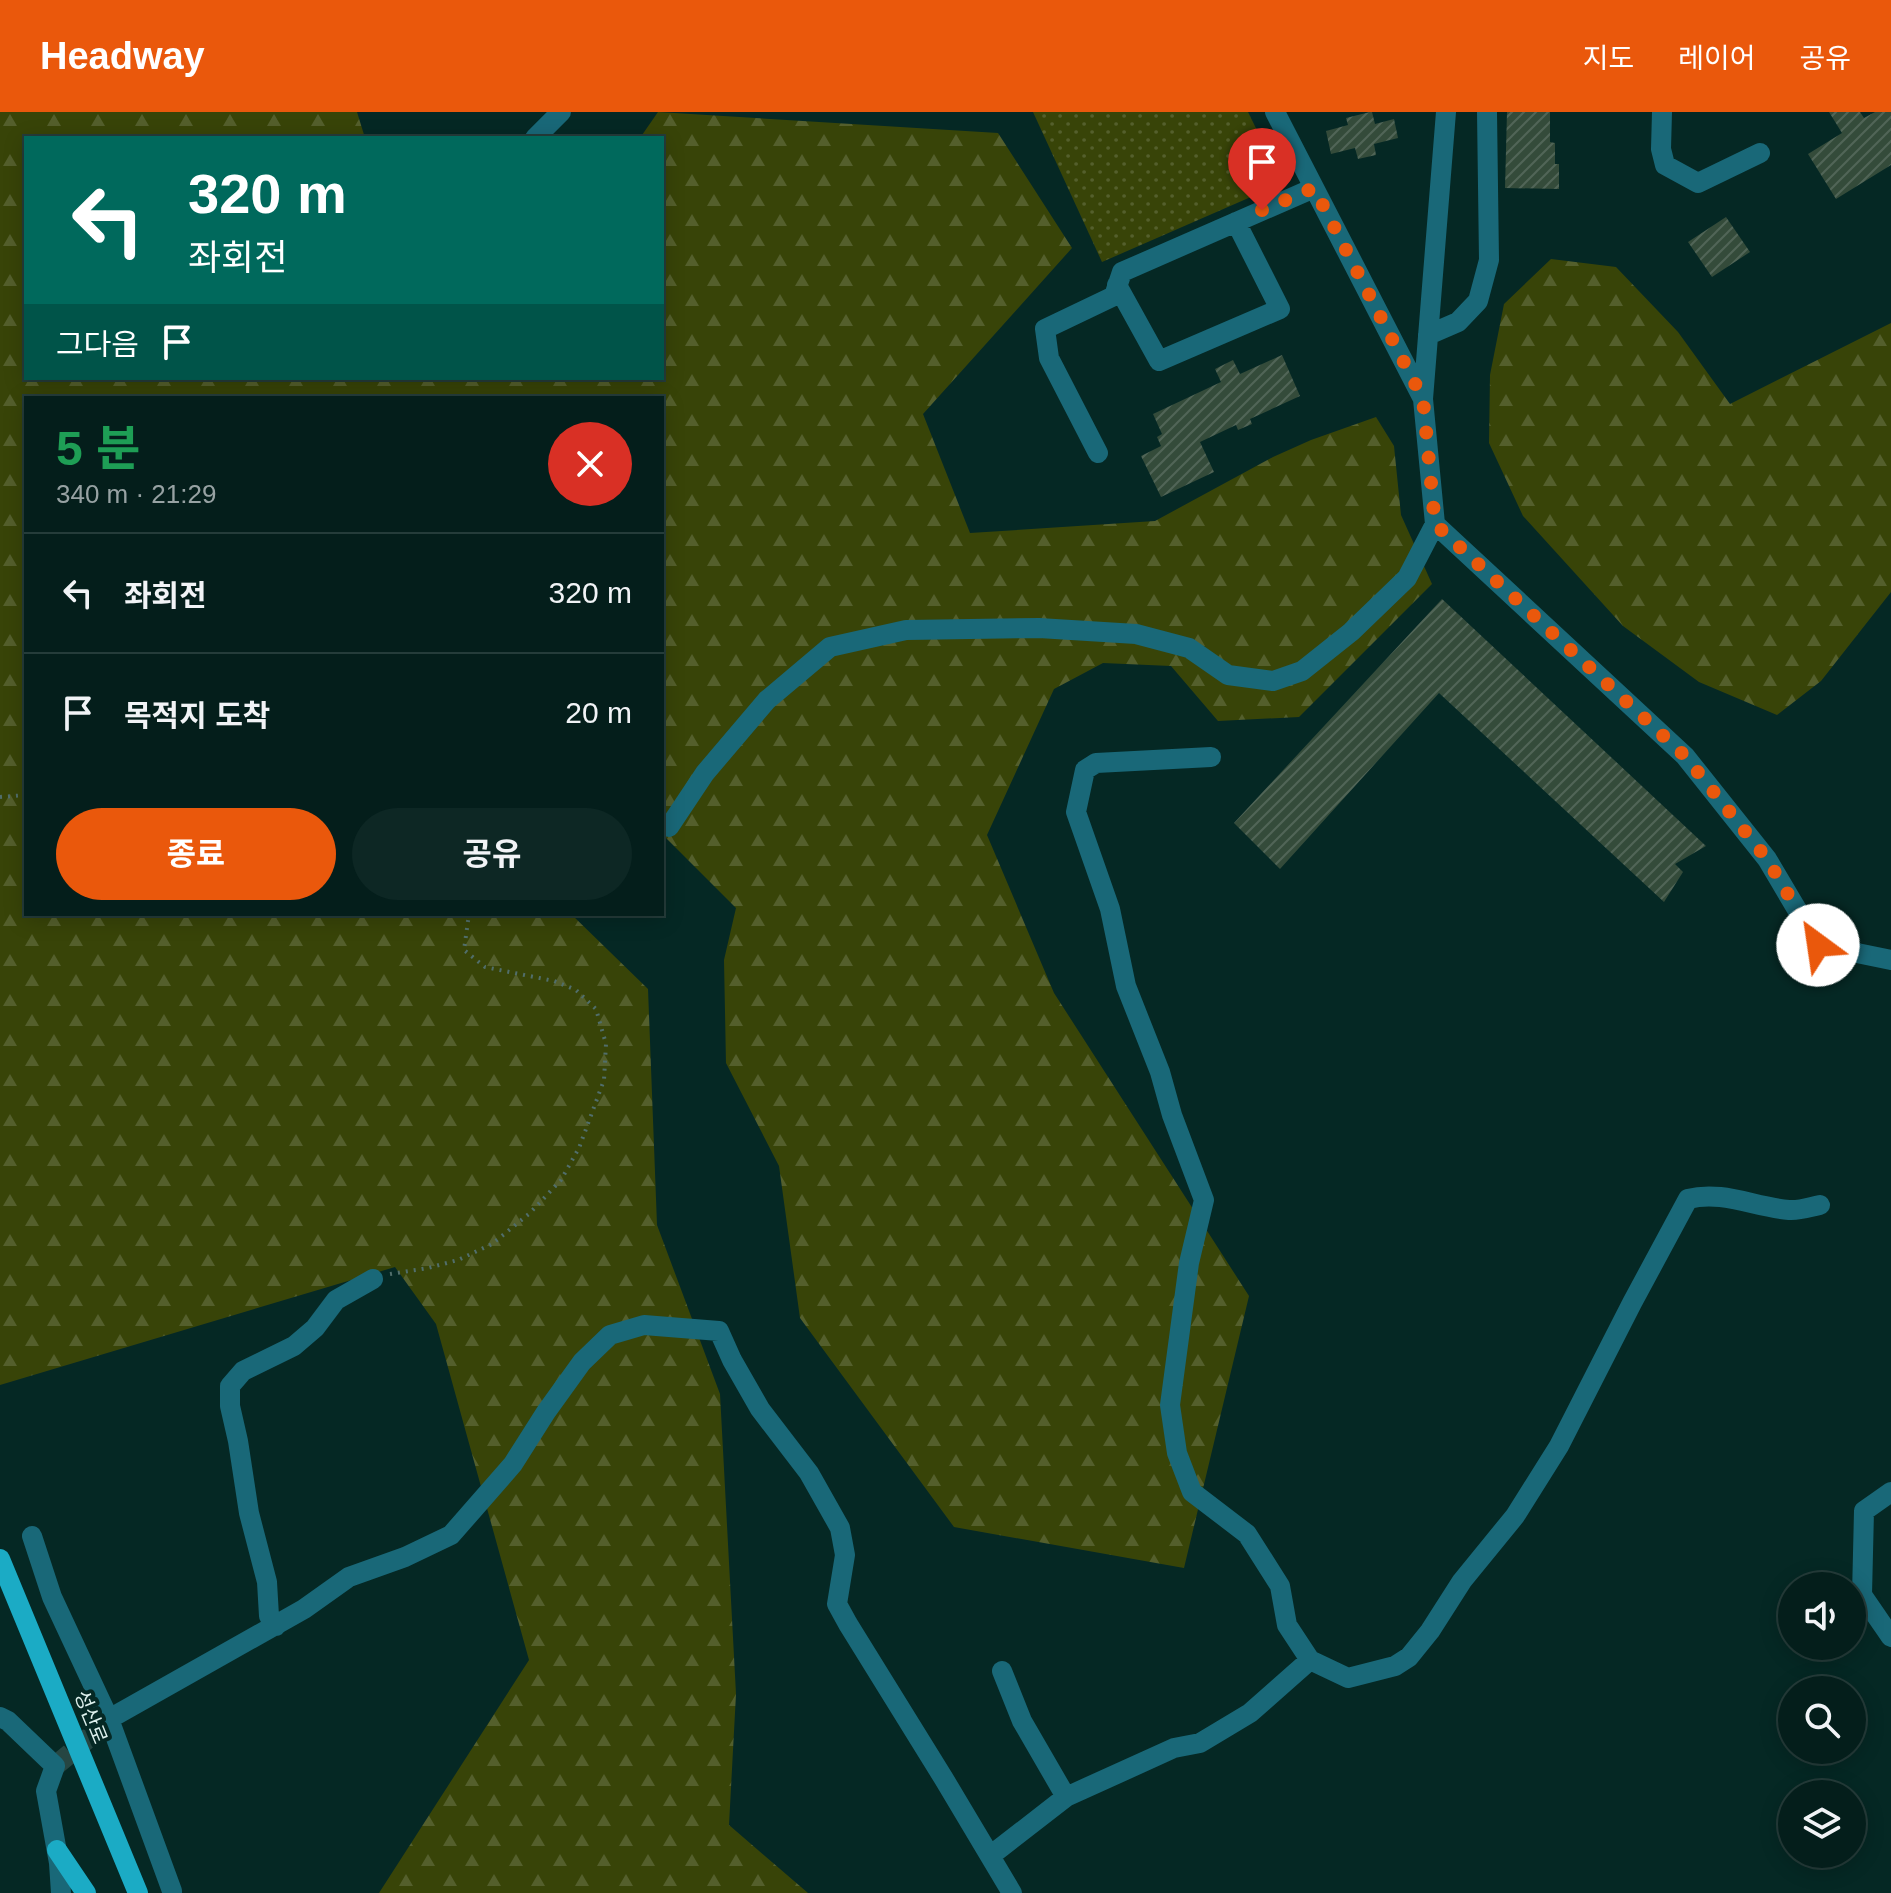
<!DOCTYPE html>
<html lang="ko">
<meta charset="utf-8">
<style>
:root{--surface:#041e1b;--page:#0d2724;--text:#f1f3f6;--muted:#97a2a3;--line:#253c3a;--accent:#ea580c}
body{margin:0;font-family:Helvetica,"Noto Sans KR",sans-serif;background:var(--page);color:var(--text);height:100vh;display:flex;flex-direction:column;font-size:30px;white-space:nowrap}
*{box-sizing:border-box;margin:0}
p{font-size:26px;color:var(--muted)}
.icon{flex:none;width:44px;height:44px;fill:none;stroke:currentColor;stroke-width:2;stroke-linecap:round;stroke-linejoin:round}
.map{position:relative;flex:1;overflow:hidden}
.details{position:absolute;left:24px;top:284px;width:640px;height:520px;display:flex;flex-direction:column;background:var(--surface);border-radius:0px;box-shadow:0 4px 20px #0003,0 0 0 2px var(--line)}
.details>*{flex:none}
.banner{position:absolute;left:24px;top:24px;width:640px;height:244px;border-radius:0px;box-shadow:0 4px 20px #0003,0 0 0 2px var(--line);background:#00695c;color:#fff;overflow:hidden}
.controls{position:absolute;left:1778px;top:1460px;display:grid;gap:16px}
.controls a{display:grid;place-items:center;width:88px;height:88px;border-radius:50%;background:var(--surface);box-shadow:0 4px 20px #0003,0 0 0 2px var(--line);font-size:40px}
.pin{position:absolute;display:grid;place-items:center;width:68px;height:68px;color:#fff;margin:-82px -34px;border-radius:50% 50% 50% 0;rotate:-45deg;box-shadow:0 0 8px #0007}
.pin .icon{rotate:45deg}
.me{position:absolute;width:88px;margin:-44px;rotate:329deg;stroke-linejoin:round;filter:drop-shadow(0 0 6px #0008)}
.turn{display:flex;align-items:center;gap:28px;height:168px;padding:0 32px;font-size:36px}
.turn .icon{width:104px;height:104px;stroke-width:2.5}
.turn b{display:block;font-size:56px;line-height:68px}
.then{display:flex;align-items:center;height:76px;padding:0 32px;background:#0003;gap:16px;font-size:30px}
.round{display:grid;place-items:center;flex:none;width:84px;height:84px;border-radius:42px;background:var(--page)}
.overview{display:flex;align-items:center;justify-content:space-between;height:136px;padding:0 32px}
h1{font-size:48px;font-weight:700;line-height:60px;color:#1e9e55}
.button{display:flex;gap:16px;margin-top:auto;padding:16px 32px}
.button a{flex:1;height:92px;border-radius:48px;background:var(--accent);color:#fff;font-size:32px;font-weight:700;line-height:92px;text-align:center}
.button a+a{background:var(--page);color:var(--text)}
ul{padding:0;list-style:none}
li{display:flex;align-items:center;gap:24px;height:120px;padding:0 32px;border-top:2px solid var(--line)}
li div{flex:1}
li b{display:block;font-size:30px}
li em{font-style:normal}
header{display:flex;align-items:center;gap:48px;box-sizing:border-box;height:112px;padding:0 40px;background:var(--accent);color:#fff}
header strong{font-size:38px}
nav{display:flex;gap:44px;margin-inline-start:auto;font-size:28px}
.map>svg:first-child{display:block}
.grass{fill:url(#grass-dots)}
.forest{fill:url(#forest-firs)}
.building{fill:url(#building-hatch)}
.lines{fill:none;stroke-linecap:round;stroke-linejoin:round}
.minor-tunnel{stroke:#264642;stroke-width:20;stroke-dasharray:20 10;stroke-linecap:butt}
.path{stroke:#516e6b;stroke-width:4;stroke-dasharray:2 6;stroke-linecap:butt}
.minor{stroke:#196878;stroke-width:20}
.major{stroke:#1babc5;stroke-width:20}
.route{stroke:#ea580c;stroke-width:14;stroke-dasharray:0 25.2}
.labels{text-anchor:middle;stroke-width:8;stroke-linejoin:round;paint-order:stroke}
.street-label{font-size:20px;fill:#def0ed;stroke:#052824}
</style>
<header>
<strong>Headway</strong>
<nav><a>지도</a><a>레이어</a><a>공유</a></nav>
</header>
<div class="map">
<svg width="1891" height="1781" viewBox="0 0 1891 1781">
<defs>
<pattern id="grass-dots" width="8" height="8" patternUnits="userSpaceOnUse" patternTransform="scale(2)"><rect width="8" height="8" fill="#384408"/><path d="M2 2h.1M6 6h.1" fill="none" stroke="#545f2c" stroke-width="1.8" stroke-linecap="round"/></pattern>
<pattern id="forest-firs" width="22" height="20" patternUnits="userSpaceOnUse" patternTransform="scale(2)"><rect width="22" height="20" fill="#384408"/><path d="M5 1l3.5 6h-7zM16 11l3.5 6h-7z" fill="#545f2c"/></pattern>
<pattern id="building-hatch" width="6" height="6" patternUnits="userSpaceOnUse" patternTransform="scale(2)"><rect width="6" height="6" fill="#344b3a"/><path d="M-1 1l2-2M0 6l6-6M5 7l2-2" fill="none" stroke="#516557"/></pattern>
</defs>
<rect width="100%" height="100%" fill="#052824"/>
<path class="grass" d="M 1033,0 L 1248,0 L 1283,71 L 1102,150 Z"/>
<path class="forest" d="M 0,0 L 357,0 L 365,26 L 26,26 L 26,266 L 662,266 L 662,26 L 640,26 L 658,0 L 998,21 L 1072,136 L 923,302 L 970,421 L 1155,409 L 1273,345 L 1311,328 L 1376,305 L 1394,334 L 1401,403 L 1432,472 L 1299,605 L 1218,609 L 1171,554 L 1103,551 L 1054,577 L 987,723 L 1054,881 L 1249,1184 L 1184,1456 L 954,1415 L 800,1206 L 779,1054 L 726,951 L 724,848 L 736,796 L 662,722 L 662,286 L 26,286 L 26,802 L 571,802 L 648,877 L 657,1113 L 720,1282 L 736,1582 L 729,1713 L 808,1781 L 379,1781 L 529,1548 L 436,1212 L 395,1155 L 0,1273 Z
M 1551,147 L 1616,155 L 1678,220 L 1730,292 L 1891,211 L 1891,480 L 1821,569 L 1777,603 L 1699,570 L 1623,514 L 1523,404 L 1489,331 L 1490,263 L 1504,192 Z"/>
<path class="building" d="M 1370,0 L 1372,0 L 1375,12 L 1394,7 L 1398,26 L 1374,32 L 1376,43 L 1358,47 L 1355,36 L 1331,42 L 1326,19 L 1348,13 L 1346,6 Z
M 1507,0 L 1550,0 L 1550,30 L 1555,31 L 1555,52 L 1559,52 L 1559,77 L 1505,76 Z
M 1829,0 L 1860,0 L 1864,6 L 1875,0 L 1891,0 L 1891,53 L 1836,87 L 1808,42 L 1842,21 Z
M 1726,105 L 1750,140 L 1712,165 L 1688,130 Z
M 1282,243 L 1300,284 L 1250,307 L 1252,312 L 1238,318 L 1236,313 L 1200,330 L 1214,360 L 1161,385 L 1141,344 L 1161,334 L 1157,325 L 1162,322 L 1153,302 L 1221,270 L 1215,257 L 1233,248 L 1240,262 Z
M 1442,487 L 1706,734 L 1675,752 L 1683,760 L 1664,790 L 1439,581 L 1280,757 L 1234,711 Z"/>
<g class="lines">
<path class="minor-tunnel" d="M 55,1654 L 97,1619"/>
<path class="path" d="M 0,685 L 26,683
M 390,1162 L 428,1156 L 458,1148 L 492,1132 L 530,1101 L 561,1068 L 579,1036 L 604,968 L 606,932 L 596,897 L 576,878 L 554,869 L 485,855 L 464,838 L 469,802"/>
<path class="minor" d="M 1662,0 L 1661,37 L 1665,53 L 1698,71 L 1760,41
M 535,26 L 561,0
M 1117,173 L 1159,249 L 1280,197 L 1236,110
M 1428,223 L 1458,210 L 1478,189 L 1489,148 L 1487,0
M 1423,287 L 1446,0
M 1098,341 L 1049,246 L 1045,217 L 1114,184 L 1122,160 L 1314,76
M 1435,412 L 1685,644 L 1767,747 L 1818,833 L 1891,848
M 1211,645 L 1096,651 L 1085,658 L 1076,700 L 1110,797 L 1126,874 L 1160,960 L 1172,1003 L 1204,1088 L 1189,1151 L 1170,1293 L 1177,1341 L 1192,1380 L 1247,1422 L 1280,1474 L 1287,1513 L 1310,1548 L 1348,1566 L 1395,1554 L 1409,1545 L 1430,1519 L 1462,1469 L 1515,1404 L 1559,1334 L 1632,1191 L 1688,1087 C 1722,1078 1754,1095 1789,1098 C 1799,1099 1810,1095 1820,1093
M 669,715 L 705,661 L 767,588 L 830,535 L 906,518 L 1039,516 L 1136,522 L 1189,536 L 1228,563 L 1273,569 L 1302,559 L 1351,520 L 1407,466 L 1435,412 L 1423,287 L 1275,0
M 1891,1380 L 1864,1399 L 1862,1483 L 1891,1525
M 32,1424 L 52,1485 L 109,1607 L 172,1779 L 172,1781
M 276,1514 L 269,1504 L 267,1470 L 249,1401 L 238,1329 L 230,1294 L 230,1274 L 243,1259 L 294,1234 L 315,1216 L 336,1188 L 373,1167
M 1002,1559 L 1022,1609 L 1066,1685
M 0,1605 L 8,1609 L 55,1654 L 46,1679 L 59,1751 L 61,1781
M 97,1619 L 109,1607 L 304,1497 L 349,1465 L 405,1445 L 451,1423 L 513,1352 L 546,1300 L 582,1250 L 610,1223 L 644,1213 L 719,1219 L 732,1248 L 760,1297 L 809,1361 L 840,1416 L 845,1443 L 837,1492 L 848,1512 L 944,1667 L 1012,1781
M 990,1744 L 1066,1685 L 1174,1636 L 1200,1631 L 1250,1601 L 1310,1548"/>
<path class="major" d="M 0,1447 L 138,1781
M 57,1738 L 86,1781"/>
</g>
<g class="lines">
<path class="route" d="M 1262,98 L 1314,76 L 1423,287 L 1435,412 L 1685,644 L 1767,747 L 1818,833"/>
</g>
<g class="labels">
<g class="street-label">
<text transform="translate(91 1605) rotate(68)" y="7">성산로</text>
</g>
</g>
</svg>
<div class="controls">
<a><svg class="icon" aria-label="sound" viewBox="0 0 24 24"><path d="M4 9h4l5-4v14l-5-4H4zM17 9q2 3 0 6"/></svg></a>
<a><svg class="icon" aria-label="search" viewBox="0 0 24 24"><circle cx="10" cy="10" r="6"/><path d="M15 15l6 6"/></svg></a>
<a><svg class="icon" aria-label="layers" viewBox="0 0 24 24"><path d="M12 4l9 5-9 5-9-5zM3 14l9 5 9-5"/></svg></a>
</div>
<div class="pin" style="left:1262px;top:98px;background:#d93025"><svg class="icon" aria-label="arrive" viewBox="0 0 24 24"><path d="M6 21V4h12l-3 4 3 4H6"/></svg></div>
<svg class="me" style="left:1818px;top:833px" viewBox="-20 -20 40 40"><circle r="19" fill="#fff"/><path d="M0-13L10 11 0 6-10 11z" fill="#ea580c"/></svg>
<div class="banner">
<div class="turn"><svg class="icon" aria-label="left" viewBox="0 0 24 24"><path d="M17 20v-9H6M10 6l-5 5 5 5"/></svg><div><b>320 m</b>좌회전</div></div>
<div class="then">그다음<svg class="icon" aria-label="arrive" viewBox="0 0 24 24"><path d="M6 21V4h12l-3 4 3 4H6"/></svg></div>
</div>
<section class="details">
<div class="overview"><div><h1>5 분</h1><p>340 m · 21:29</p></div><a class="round" style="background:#d93025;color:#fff"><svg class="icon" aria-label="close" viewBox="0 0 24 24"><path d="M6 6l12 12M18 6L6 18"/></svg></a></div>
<ul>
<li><svg class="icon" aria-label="left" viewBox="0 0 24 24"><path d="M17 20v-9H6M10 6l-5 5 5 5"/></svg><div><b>좌회전</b></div><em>320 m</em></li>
<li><svg class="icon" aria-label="arrive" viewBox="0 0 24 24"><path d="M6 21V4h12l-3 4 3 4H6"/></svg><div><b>목적지 도착</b></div><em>20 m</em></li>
</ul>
<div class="button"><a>종료</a><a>공유</a></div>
</section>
</div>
